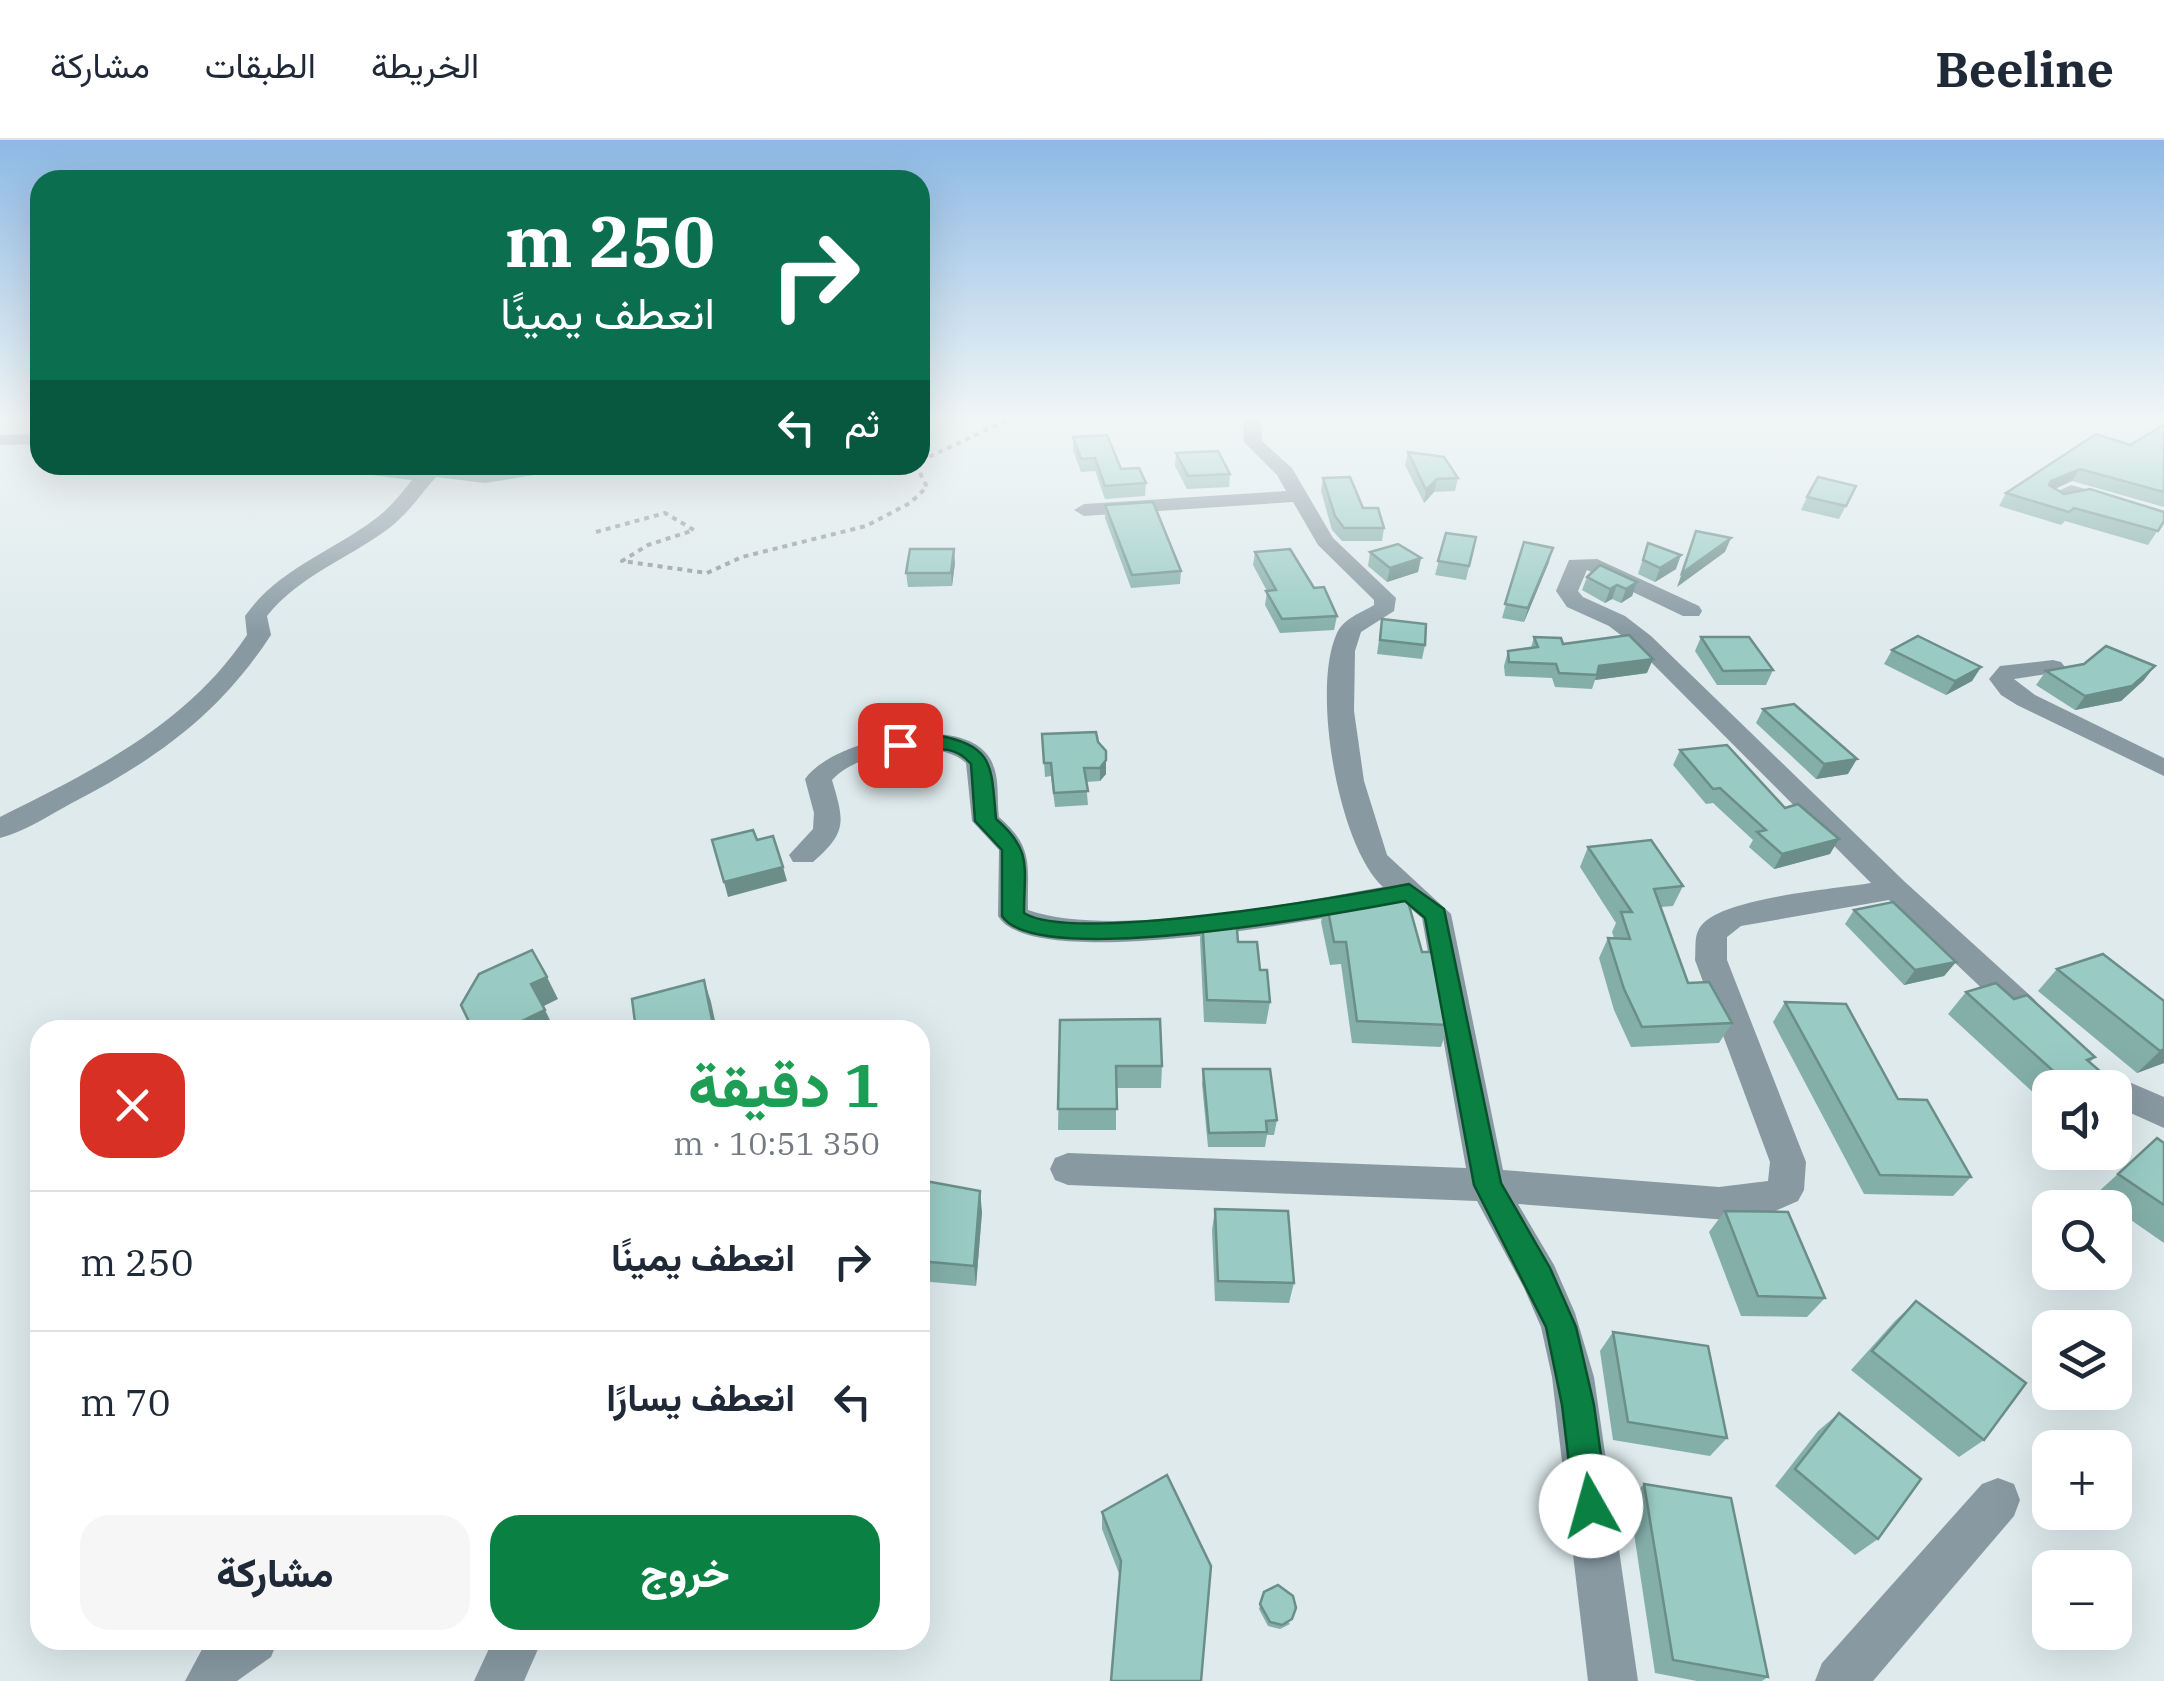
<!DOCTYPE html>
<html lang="ar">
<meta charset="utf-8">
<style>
body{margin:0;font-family:"IBM Plex Serif",Vazirmatn,serif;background:#f6f6f7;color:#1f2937;direction:rtl;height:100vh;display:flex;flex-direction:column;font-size:38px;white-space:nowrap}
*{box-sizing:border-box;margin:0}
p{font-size:32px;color:#747a83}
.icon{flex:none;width:55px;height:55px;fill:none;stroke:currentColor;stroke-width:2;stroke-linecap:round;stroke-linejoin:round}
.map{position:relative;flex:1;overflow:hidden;direction:ltr}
.drawer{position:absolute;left:30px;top:880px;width:900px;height:630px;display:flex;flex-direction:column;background:#fff;border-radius:30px;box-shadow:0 10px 40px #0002;direction:rtl}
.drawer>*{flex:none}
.top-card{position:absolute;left:30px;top:30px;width:900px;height:305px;border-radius:30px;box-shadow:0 10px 40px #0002;direction:rtl;background:#0b6e4f;color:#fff;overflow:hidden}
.controls{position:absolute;left:2032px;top:930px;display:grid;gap:20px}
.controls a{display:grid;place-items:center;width:100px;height:100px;border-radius:20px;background:#fff;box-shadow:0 10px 40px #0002;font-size:50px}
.pin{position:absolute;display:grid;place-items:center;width:85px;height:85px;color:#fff;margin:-42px;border-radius:20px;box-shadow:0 5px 15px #0006}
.me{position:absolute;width:110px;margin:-55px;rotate:353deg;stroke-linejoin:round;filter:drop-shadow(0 0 8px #0008)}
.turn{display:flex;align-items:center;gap:35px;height:210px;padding:0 50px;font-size:45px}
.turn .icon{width:130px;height:130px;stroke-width:2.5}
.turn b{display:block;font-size:70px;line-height:85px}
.then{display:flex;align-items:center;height:95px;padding:0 50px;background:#0003;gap:20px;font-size:38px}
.round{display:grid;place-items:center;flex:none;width:105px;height:105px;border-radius:30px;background:#f6f6f7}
.head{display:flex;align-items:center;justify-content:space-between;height:170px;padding:0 50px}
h1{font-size:60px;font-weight:800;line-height:75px;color:#1e9e55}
.action{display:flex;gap:20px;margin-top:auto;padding:20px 50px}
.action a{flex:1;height:115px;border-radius:30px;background:#0b8043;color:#fff;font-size:40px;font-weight:800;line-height:115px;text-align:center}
.action a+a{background:#f6f6f7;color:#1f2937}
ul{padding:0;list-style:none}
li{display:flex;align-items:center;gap:30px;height:140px;padding:0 50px;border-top:2px solid #e0e1e3}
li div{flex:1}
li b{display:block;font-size:38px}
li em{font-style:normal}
header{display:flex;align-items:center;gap:60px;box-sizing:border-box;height:140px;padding:0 50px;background:#fff;border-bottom:2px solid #e0e1e3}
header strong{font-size:48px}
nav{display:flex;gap:55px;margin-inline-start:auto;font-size:35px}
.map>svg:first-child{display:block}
</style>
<header>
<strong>Beeline</strong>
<nav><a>الخريطة</a><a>الطبقات</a><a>مشاركة</a></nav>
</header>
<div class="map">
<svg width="2164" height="1541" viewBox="0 0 2164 1541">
<rect width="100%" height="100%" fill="#deeaec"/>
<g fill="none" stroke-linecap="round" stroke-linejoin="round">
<g stroke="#8a9294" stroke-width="4" stroke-dasharray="5 5" stroke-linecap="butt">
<path d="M920,321L1010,279"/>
<path d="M596,392L665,373L694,390L648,405L622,421L707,433L742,417L866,386L910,363L927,347L916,325"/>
</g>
<g fill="#8899a2" fill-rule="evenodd">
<path d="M1243,279H1261L1262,301L1292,328L1333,398L1396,458L1394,471L1361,492L1355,511L1354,571L1364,641L1387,715L1451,774L1503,1030L1719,1047L1768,1041L1770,1022L1695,820C1696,810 1694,797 1699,789C1714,758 1836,749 1871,743L1635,506L1609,486L1567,467L1556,451L1569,420L1597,419L1699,466L1702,471L1699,476H1683L1587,430L1578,451L1583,457L1625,476L1651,496L1905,742L2035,860L2040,869L2035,878L2024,881L2013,878L1889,760L1741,786L1727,797V820L1806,1022L1804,1050L1798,1061L1761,1077L1728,1080L1518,1064L1554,1125L1575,1173L1594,1237L1638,1541H1588L1552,1237L1541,1187L1524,1148L1477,1061L1068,1045L1055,1040L1050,1029L1055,1018L1068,1013L1466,1028L1422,778L1404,763C1340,776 1033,836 998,776L999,710L972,681L966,623C936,596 857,612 832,640C844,681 848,692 813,722H793L789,715L813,689L814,673L805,639C831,601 949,575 984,611C1002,629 996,655 999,677C1035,708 1027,726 1028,770C1111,799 1293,763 1383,747C1338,706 1311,548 1337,493C1344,478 1361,473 1374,465V460L1318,405L1293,362L1084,376L1074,370L1084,364L1286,351L1277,335L1244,302Z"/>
<path d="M40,294V304L0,305V295Z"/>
<path d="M329,325L422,330C434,323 447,327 461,329C496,333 532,325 567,325L558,331L485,343L436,337C420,355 407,375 388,389C347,419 299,436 267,476L271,495C218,576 155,620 70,664C48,676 24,692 0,698V677C94,630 187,585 247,495L245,476C278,429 330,413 375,379C389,369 401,354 412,340L338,331Z"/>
<path d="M2071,345L2164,371V384L2082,358L2055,363L2045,357Z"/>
<path d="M2053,520L2061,522L2065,527L2061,532L2014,539L2035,555L2164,618V636L2017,565L2001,555L1989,539L2000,526Z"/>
<path d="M2115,936L2164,957V988L2115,966V948H2099L2103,940Z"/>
<path d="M1998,1338L2014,1344L2020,1360L2014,1376L1873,1541H1815L1822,1523L1982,1344Z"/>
<path d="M207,1500H278L271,1517L237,1541H185Z"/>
<path d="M493,1500H542L524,1541H474Z"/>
</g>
</g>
<g fill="#84afa9">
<path d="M2164,285V367L2072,341L2055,349L2064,354L2164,381L2148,405L2065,381L2061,385L1999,366L2006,353L2130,305Z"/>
<path d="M1073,297L1146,343L1145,356L1105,359L1095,331L1081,332L1073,310Z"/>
<path d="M1408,312L1458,338L1455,351L1434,352L1424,363L1405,325Z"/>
<path d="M1176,313L1230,334L1229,347L1187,349L1175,326Z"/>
<path d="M1323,338L1363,368L1384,388L1382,401H1342L1332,390L1321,351Z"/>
<path d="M1856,346L1839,379L1801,370L1807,357Z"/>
<path d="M1105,365L1181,431L1180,444L1131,448L1105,378Z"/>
<path d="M1446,393L1476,397L1466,440L1435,435Z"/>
<path d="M1524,402L1549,422L1524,482L1502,478Z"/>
<path d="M1648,403L1676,429L1655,442L1638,434Z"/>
<path d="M1255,412L1314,448L1337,476L1334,490L1280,493L1265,465L1267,451L1253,425Z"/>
<path d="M1370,412L1421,418L1418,432L1387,442L1368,426Z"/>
<path d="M955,423L952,446L908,447L906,433Z"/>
<path d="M1587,437L1637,442L1632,456L1621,463L1612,459L1605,463L1582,450Z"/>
<path d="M1382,479L1425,505L1422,519L1377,514Z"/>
<path d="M1534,497L1563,504L1647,533L1595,540L1592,549L1555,547L1552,538L1505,536L1504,526L1508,511L1531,508Z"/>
<path d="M1701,497L1773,530L1766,545H1717L1695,511Z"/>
<path d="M1892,510L1981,527L1972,541L1946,555L1884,524Z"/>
<path d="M2046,531L2144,540L2121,561L2075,570L2036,545Z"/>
<path d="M1763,569L1848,634L1816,639L1756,583Z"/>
<path d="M1042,594L1098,602L1106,634L1100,641L1086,642L1088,665L1055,667L1051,636L1045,637Z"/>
<path d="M1680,610L1785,668L1830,714L1774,729L1749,707L1753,700L1713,663L1706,664L1673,625Z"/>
<path d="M1588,707L1683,746L1673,766L1661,767L1688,843L1732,883L1719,903L1631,907L1614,870L1599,818L1608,798H1614L1612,792L1616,783L1580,727Z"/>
<path d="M1326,760L1422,812L1448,885L1441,907L1352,903L1341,824L1330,825L1321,782Z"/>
<path d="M1854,770L1956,822L1944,836L1904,845L1845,784Z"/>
<path d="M1202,777L1238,802L1270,862L1266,884L1204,882L1200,799Z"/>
<path d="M2057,829L2164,861V923L2137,933L2038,851Z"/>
<path d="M1966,852L2014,859L2095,917L2090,922L2100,948H2050V968L1948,874Z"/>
<path d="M1785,862L1898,959L1971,1037L1953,1056L1864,1054L1773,882Z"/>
<path d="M1060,880L1162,926L1161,948H1116V990H1058Z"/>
<path d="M1203,929L1277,980L1274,995H1267L1265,1007H1208L1202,944Z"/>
<path d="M2157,998L2164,1003V1103L2095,1055Z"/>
<path d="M920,1040L982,1072L976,1146L920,1141Z"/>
<path d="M1215,1069L1294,1143L1289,1163L1215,1161L1212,1090Z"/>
<path d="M1725,1071L1825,1158L1807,1177L1741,1176L1709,1092Z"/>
<path d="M1916,1161L1984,1300L1959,1317L1851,1230L1895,1181Z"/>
<path d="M1613,1192L1727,1298L1710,1316L1613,1300L1600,1211Z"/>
<path d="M1839,1273L1878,1399L1855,1415L1775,1346L1818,1291Z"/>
<path d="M1644,1344L1768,1537L1762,1541H1697L1655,1533L1629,1360Z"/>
<path d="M1102,1372L1201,1541L1120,1436L1102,1389Z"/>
<path d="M1264,1452L1290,1484L1280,1489L1268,1486L1259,1469Z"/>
</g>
<g fill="#6b8e89">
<path d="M2080,329L2072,341L2043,354L2051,341Z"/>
<path d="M1437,339L1434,352L1424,363L1426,350Z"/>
<path d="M1731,398L1725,412L1677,447L1682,433Z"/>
<path d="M1553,408L1549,422L1524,482L1528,468Z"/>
<path d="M954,409L955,423L952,446L951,433Z"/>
<path d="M1681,415L1676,429L1655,442L1660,428Z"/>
<path d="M1421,418L1418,432L1387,442L1390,428Z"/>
<path d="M1637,442L1632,456L1621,463L1626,449Z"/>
<path d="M1617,445L1612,459L1605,463L1610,449Z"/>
<path d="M1653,519L1647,533L1595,540L1599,526Z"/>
<path d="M2155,526L2144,540L2121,561L2075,570L2085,556Z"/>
<path d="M1981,527L1972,541L1946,555L1955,541Z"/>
<path d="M1857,619L1848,634L1816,639L1824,624Z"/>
<path d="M1106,620V634L1100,641V628Z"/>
<path d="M1839,699L1830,714L1774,729L1782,714Z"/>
<path d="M783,727L787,741L728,757L724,742Z"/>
<path d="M1956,822L1944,836L1904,845L1915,830Z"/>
<path d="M547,837L558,859L542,867L531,844Z"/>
<path d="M704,840L711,862L717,890H714Z"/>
<path d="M545,870L555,890H503Z"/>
<path d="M2164,909V923L2137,933L2160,911Z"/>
<path d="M2109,939L2100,948H2081Z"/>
<path d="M980,1051L982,1072L976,1146L974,1126Z"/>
</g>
<g fill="#99cbc4" stroke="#6b8e89" stroke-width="2.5">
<path d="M2164,285V352L2080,329L2051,341L2049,345L2064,354L2090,349L2164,372V381L2158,391L2074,368L2069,372L2006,353L2096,294L2130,305Z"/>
<path d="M1107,295L1121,329L1139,328L1146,343L1105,346L1095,318L1081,319L1073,297Z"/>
<path d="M1218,311L1230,334L1188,336L1176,313Z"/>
<path d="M1408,312L1444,317L1458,338L1437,339L1426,350Z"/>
<path d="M1350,337L1363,368H1378L1384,388H1344L1335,376L1323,338Z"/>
<path d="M1818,337L1856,346L1846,366L1807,357Z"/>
<path d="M1153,362L1181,431L1132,435L1105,365Z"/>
<path d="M1696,391L1731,398L1682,433Z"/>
<path d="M1446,393L1476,397L1469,426L1438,421Z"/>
<path d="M1524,402L1553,408L1528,468L1505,464Z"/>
<path d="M1648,403L1681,415L1660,428L1643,420Z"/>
<path d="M1398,404L1421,418L1390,428L1370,412Z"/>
<path d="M910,409H954L951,433H906Z"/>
<path d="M1290,409L1314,448L1324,447L1337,476L1282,479L1266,451L1276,450L1255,412Z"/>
<path d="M1600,425L1637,442L1626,449L1617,445L1610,449L1587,437Z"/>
<path d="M1382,479L1426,484L1425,505L1380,500Z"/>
<path d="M1629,495L1653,519L1599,526L1597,535L1559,533L1556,524L1509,522L1508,511L1538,507L1534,497L1561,498L1563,504Z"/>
<path d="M1918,496L1981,527L1955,541L1892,510Z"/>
<path d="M1701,497H1749L1773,530L1723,531Z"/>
<path d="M2106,506L2155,526L2132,546L2085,556L2046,531L2084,524Z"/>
<path d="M1794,564L1857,619L1824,624L1763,569Z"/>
<path d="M1096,592L1098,602L1106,611V620L1100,628H1084L1088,651L1054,653L1051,623H1044L1042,594Z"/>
<path d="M1727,605L1785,668L1798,664L1839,699L1782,714L1757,692L1766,690L1720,648L1713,649L1680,610Z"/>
<path d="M753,690L757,700L773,696L783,727L724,742L712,700Z"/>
<path d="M1651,700L1683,746L1654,749L1688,843L1709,842L1732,883L1642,887L1624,849L1608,798L1630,799L1621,772H1632L1588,707Z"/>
<path d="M1407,758L1422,812H1434L1448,885L1357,881L1346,802H1334L1326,760Z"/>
<path d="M1893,762L1956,822L1915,830L1854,770Z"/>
<path d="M1202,777H1236L1238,802H1257L1260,830H1267L1270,862L1207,860Z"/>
<path d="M532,810L547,837L531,844L545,870L503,890H473L461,865L479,834Z"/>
<path d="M2103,814L2164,861V909L2160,911L2057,829Z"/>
<path d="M704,840L714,890H636L632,859Z"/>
<path d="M1996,843L2014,859L2027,855L2095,917L2087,920L2109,939L2081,948H2072L1966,852Z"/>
<path d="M1785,862L1846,864L1898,959L1927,960L1971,1037L1880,1035Z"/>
<path d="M1160,879L1162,926H1116L1117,969H1058L1060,880Z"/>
<path d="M1203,929H1270L1277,980L1266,981L1267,992L1209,993Z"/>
<path d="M2157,998L2164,1003V1065L2118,1034Z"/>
<path d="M920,1040L980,1051L974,1126L920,1121Z"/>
<path d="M1215,1069L1288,1071L1294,1143L1218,1141Z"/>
<path d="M1725,1071L1788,1072L1825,1158L1758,1156Z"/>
<path d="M1916,1161L2026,1243L1984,1300L1872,1211Z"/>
<path d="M1613,1192L1708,1206L1727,1298L1628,1282Z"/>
<path d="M1839,1273L1921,1339L1878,1399L1795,1329Z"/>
<path d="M1167,1335L1211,1426L1201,1541H1111L1121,1421L1102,1372Z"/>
<path d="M1644,1344L1731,1358L1768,1537L1673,1520Z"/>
<path d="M1278,1445L1293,1456L1296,1468L1292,1479L1282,1485L1270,1482L1260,1464L1264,1452Z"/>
</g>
<linearGradient id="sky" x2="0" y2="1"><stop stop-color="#8db9e5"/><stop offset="0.56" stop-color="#f0f6f6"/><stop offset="1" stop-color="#f0f6f6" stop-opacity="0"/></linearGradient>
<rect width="2164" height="495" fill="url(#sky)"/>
<path fill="#0b8043" stroke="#07532c" stroke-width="2.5" d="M936,595C995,606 991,625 996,679C1033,711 1024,727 1024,773C1072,804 1343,757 1409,744L1444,769L1501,1043L1550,1128L1576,1187L1594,1265L1608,1366L1603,1378L1591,1383L1579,1378L1574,1366L1562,1265L1546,1187L1474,1045L1425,778L1405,761C1341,773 1037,830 1002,776V710L975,681L971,624C945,593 913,623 891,605L900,599Z"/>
</svg>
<div class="controls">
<a><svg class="icon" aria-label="sound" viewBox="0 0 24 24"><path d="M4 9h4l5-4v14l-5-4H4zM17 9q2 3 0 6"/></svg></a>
<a><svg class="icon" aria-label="search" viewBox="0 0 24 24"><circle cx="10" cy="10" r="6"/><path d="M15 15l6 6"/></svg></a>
<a><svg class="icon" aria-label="layers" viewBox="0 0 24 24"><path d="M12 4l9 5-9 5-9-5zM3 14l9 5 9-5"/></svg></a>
<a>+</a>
<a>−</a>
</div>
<div class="pin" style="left:900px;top:605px;background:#d93025"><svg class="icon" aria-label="arrive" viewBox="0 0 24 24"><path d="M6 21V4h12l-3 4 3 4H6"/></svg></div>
<svg class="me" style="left:1591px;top:1366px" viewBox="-20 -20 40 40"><circle r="19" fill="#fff"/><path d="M0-13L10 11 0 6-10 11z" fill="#0b8043"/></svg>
<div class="top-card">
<div class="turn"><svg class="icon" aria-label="right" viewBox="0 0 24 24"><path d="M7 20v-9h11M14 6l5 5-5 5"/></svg><div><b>250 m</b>انعطف يمينًا</div></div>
<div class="then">ثم<svg class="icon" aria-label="left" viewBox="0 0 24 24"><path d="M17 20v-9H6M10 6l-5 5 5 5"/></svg></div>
</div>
<section class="drawer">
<div class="head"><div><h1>1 دقيقة</h1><p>350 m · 10:51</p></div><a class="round" style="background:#d93025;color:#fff"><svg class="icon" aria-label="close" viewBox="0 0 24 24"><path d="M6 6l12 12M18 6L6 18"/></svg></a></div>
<ul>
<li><svg class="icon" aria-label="right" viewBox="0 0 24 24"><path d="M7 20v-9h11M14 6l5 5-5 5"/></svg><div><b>انعطف يمينًا</b></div><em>250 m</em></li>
<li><svg class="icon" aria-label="left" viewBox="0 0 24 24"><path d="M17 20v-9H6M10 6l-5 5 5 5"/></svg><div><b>انعطف يسارًا</b></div><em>70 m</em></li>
</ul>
<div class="action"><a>خروج</a><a>مشاركة</a></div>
</section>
</div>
